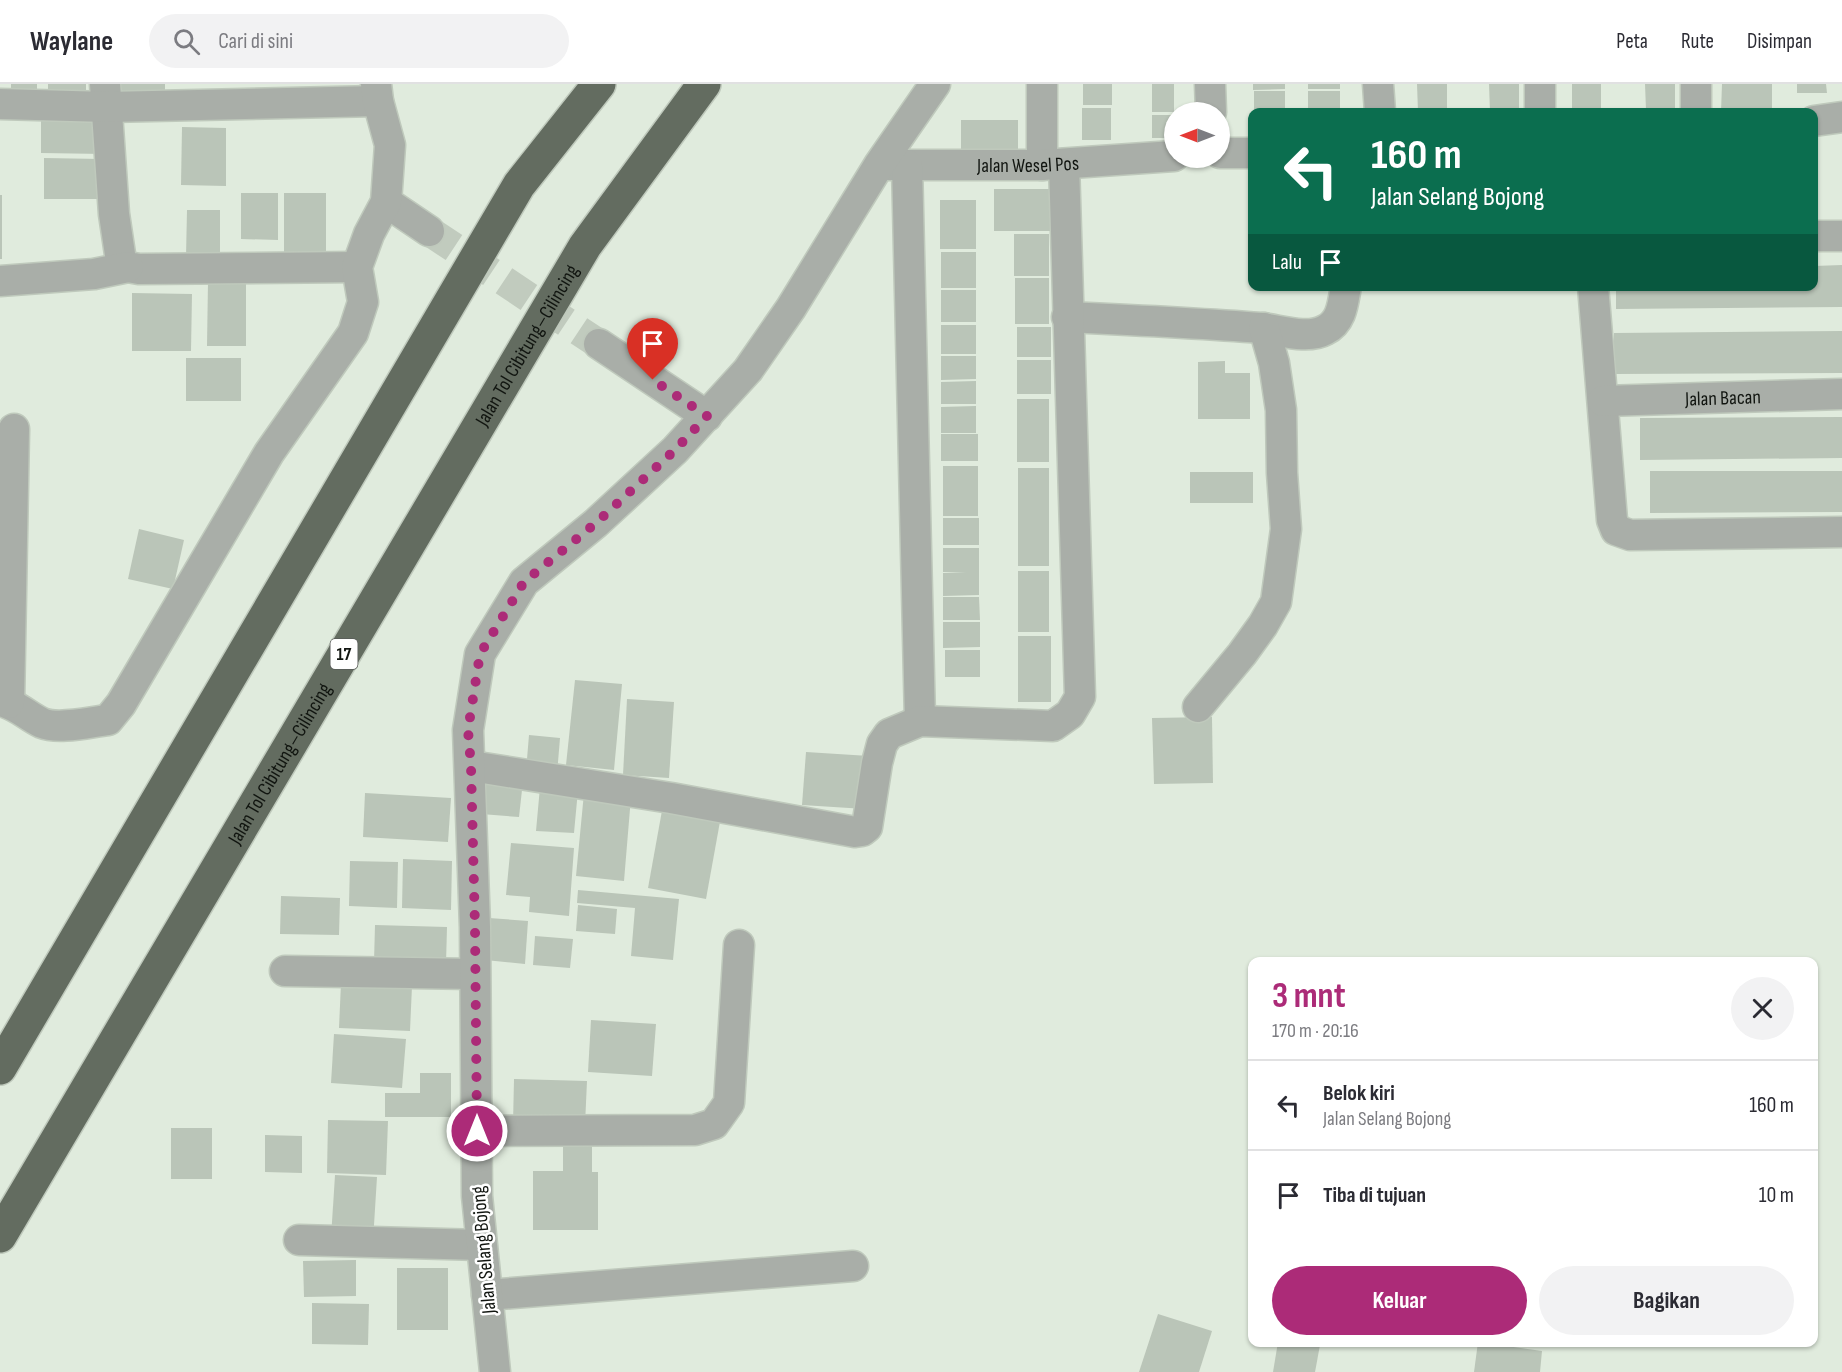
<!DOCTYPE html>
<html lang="id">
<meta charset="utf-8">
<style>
body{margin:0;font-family:"Sofia Sans Condensed",sans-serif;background:#f2f2f3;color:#2b2b33;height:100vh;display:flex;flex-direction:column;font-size:22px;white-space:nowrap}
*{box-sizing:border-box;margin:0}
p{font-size:20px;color:#7c7c81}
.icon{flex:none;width:33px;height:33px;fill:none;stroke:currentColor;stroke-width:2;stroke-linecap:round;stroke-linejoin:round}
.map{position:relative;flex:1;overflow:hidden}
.details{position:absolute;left:1248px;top:873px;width:570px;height:390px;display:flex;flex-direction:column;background:#fff;border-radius:12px;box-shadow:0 2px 4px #0004}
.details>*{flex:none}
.banner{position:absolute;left:1248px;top:24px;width:570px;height:183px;border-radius:12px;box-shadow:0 2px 4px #0004;background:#0b6e4f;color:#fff;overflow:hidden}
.needle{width:39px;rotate:270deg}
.controls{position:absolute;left:1164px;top:18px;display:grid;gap:12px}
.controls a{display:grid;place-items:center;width:66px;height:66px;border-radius:50%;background:#fff;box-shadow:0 2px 4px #0004;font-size:30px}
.pin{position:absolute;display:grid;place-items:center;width:51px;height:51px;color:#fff;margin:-62px -26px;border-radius:50% 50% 50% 0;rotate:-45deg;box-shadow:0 0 6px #0007}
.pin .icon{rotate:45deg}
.me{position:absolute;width:66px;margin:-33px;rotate:0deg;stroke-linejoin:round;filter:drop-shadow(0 0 4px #0008)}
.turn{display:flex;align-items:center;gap:21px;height:126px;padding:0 24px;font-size:27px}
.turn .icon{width:78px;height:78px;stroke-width:2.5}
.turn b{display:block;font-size:42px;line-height:51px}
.then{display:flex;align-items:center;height:57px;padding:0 24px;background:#0003;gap:12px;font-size:22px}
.round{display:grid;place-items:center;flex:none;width:63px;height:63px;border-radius:32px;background:#f2f2f3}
.overview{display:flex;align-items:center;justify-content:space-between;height:102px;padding:0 24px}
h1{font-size:36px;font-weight:700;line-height:45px;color:#ac2b78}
.cta{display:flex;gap:12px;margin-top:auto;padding:12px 24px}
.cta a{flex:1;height:69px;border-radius:36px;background:#ac2b78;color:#fff;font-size:24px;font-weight:700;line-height:69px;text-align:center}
.cta a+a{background:#f2f2f3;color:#2b2b33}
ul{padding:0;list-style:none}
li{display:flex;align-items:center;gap:18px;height:90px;padding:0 24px;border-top:2px solid #e1e1e2}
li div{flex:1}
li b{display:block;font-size:22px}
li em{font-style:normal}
header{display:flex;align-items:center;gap:36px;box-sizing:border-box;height:84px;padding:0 30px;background:#fff;border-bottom:2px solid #e1e1e2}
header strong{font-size:28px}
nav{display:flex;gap:33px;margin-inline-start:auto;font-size:21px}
.search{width:420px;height:54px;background:#f2f2f3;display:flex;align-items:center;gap:15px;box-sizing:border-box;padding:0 21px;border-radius:33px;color:#7c7c81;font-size:22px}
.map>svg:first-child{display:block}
</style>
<header>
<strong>Waylane</strong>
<div class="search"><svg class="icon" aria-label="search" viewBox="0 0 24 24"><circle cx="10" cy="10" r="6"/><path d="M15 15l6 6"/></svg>Cari di sini</div>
<nav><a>Peta</a><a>Rute</a><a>Disimpan</a></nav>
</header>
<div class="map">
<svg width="1842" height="1288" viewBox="0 0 1842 1288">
<rect width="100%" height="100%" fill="#e0ebdd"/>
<g fill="#bac5b8">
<rect x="11" y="0" width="26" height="6"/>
<rect x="48" y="0" width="38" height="14"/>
<rect x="117" y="0" width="48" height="18"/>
<rect x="1083" y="0" width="29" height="21"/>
<rect x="1152" y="0" width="22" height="28"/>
<path d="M1253,0H1285V5L1253,6Z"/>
<rect x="1308" y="0" width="32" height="5"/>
<path d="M1417,0H1447V28H1418Z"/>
<path d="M1489,0H1519V28H1490Z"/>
<rect x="1572" y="0" width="29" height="28"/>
<path d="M1645,0H1675V25L1646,26Z"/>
<path d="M1722,0H1772V28H1721Z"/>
<path d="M1797,0H1826L1827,9H1797Z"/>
<rect x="1254" y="7" width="31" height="21"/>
<rect x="1308" y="7" width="32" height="21"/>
<rect x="1082" y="24" width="29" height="32"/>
<rect x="1152" y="31" width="22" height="23"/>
<path d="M41,36L104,37V70L41,69Z"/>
<rect x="961" y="36" width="57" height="29"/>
<path d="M182,43L226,44V102L181,101Z"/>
<path d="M44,74L101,75V115H44Z"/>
<rect x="994" y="105" width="58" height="42"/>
<path d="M241,109H278V156L241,155Z"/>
<rect x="284" y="109" width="42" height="63"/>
<rect x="0" y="111" width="2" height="64"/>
<rect x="940" y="116" width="36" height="49"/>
<path d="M187,126H220V173H186Z"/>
<rect x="1014" y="150" width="35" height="42"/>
<rect x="941" y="168" width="35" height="36"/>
<path d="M1842,181V223L1616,225V202H1814V182Z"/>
<rect x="1015" y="194" width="34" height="46"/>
<path d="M208,197L246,198V262H207Z"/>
<rect x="941" y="206" width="35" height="32"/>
<path d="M132,209L192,210L191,267H132Z"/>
<rect x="941" y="241" width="35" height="29"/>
<rect x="1017" y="243" width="34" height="30"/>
<path d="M1842,247V289L1614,290V249Z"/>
<path d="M941,272H976V295L941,296Z"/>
<rect x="186" y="274" width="55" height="43"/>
<rect x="1017" y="276" width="34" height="34"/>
<path d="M1225,277V289H1250V335H1198V278Z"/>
<path d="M976,297V320H941V298Z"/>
<rect x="1017" y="315" width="32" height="63"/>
<path d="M976,322V349H941V323Z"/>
<path d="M1842,333V374L1640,376V334Z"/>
<rect x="941" y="350" width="37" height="27"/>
<rect x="943" y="382" width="35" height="50"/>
<rect x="1018" y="384" width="31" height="98"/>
<path d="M1650,387H1842V428L1650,429Z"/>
<rect x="1190" y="388" width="63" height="31"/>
<rect x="943" y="434" width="36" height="27"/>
<path d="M139,445L184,456L173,505L128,495Z"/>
<path d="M943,464H979V511L943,512V489H966L943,488Z"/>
<rect x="1018" y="487" width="31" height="61"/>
<path d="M943,513H979L980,536H943Z"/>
<path d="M943,538H980V563L943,564Z"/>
<rect x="1018" y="552" width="33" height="66"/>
<rect x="945" y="566" width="35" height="27"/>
<path d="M575,596L622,600L614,686L566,681Z"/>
<path d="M627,615L674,618L669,694L623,691Z"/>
<path d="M1212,633L1213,699L1154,700L1152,634Z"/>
<path d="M529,651L560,654L557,690L526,687Z"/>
<path d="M806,668L869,672L865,725L802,721Z"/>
<path d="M485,694L523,697L519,733L481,730Z"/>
<path d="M540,703L578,706L574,749L536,747Z"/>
<path d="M365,709L451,714L448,758L363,753Z"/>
<path d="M584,709L631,713L624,797L576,792Z"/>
<path d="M663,721L721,732L706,815L648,804Z"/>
<path d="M511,759L574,764L569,832L529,828L530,813L506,811Z"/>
<path d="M403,775L452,777L451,826L402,824Z"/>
<path d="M350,777L398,778L397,824L349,822Z"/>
<path d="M578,806L679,815L673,876L631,872L635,824L577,819Z"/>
<path d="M281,812L340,814L339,851L280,850Z"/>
<path d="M578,821L617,825L615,850L576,847Z"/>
<path d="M489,834L528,837L525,880L485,876Z"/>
<path d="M375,841L447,843L446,880L374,878Z"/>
<path d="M535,852L573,855L570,884L533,881Z"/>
<path d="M341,899L412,902L410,947L339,944Z"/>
<path d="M591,936L656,940L652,992L588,988Z"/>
<path d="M334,950L406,955L402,1004L331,999Z"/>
<path d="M420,989H451V1033H385V1009H420Z"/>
<path d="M514,995L587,997L585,1041L513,1040Z"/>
<path d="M328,1036L388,1037L386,1091L327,1089Z"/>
<rect x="171" y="1044" width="41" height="51"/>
<path d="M265,1051L302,1052V1089L265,1088Z"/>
<path d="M563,1061H592V1088H598V1146H533V1087H563Z"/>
<path d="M335,1091L377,1093L373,1157L331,1154Z"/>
<path d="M356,1176V1212L304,1213L303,1177Z"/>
<rect x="397" y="1184" width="51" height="62"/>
<path d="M312,1219L369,1220L368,1261L312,1260Z"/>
<path d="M1158,1230L1212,1247L1199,1288H1139Z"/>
<path d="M1278,1258H1306L1320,1261L1315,1288H1273Z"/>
<path d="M1478,1258L1542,1267L1540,1288H1474Z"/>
</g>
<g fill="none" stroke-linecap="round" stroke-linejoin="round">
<path stroke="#c1cbbe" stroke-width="30" stroke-dasharray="30 15" stroke-linecap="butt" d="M429,147L599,260"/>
<defs>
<g id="street">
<path d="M105,0L114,130L121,177L128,183L139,185L357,183"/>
<path d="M1042,0V81"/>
<path d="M1210,0L1211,28"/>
<path d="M1378,0L1380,28"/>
<path d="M1540,0V28"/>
<path d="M1696,0V28"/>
<path d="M0,20L107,23L378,17"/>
<path d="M1814,37L1842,33"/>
<path d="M1220,69H1252"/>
<path id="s1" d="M888,81H1042L1174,72"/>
<path d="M907,81L920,637"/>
<path d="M386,118L429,147"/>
<path d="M1814,152H1842"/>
<path d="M0,197L94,190L128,183"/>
<path d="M1593,202L1612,436L1616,446L1630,451L1842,448"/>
<path d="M1067,233C1132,236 1197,239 1261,244C1280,246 1307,256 1325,246C1342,238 1343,219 1346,202"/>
<path d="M599,260L707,332"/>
<path id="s2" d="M1603,317L1842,310"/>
<path d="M0,617C16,620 27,632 42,639C59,646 90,638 108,636L121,620L269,369L353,249L363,218L357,183L369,150L386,118L390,61L378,17L376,0"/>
<path d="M9,619L14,345"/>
<path d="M1198,623L1242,570L1263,541L1276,518L1286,445L1282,389L1281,326L1274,279L1264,244"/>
<path d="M471,682L671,714L855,748L862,747L867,743L877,679L882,660L889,650L920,637L1053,642L1070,630L1080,613L1064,80"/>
<path d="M285,887L474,890"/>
<path d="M477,1047L695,1046L714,1040L729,1019L739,861"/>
<path d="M299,1156L481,1161"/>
<path d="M487,1211L853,1182"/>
<path d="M495,1288L477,1112L475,843L468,646L480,570L524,498L596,439L675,366L748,286L791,224L879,81L935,0"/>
</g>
<g id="highway">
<path d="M0,984L519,101L599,0"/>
<path id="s3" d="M0,1152L585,162L704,0"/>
</g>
</defs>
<use href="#street" stroke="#bfc9bc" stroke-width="33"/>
<use href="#highway" stroke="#bfc9bc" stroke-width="36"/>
<use href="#street" stroke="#a9aea8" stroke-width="30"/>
<use href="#highway" stroke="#636c60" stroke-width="33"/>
</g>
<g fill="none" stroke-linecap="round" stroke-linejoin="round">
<path stroke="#ac2b78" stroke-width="10" stroke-dasharray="0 18" d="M477,1047L475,843L471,682L468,646L480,570L524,498L596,439L675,366L707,332L653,296"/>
</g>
<g text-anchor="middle" stroke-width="5" stroke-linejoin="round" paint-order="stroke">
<rect fill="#fff" stroke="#585b58" stroke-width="1.5" x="330.5" y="555" width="27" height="30" rx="4.5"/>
<g font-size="18" font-weight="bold" fill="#111510">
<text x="344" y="576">17</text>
</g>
<g font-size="20" fill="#111510" stroke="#fff">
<text dy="7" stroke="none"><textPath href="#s1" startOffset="140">Jalan Wesel Pos</textPath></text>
<text dy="7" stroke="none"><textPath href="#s3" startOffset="1035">Jalan Tol Cibitung–Cilincing</textPath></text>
<text dy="7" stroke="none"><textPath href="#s2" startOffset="120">Jalan Bacan</textPath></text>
<text dy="7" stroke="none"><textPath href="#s3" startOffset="549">Jalan Tol Cibitung–Cilincing</textPath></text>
<text transform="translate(483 1166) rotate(-95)" y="7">Jalan Selang Bojong</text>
</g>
</g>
</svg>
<div class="controls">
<a><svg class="needle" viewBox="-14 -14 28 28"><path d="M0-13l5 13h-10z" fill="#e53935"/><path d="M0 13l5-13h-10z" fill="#7c7c81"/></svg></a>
</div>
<div class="pin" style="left:653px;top:296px;background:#d93025"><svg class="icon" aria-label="arrive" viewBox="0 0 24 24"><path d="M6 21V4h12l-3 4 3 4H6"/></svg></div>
<svg class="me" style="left:477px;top:1047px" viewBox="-20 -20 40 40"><circle r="17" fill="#ac2b78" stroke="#fff" stroke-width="3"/><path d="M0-11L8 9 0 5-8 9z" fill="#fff"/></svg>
<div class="banner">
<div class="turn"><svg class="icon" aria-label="left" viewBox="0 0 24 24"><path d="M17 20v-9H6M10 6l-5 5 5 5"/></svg><div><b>160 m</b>Jalan Selang Bojong</div></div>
<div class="then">Lalu<svg class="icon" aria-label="arrive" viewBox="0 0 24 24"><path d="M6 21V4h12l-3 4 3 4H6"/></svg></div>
</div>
<section class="details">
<div class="overview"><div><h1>3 mnt</h1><p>170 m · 20:16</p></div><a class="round"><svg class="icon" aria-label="close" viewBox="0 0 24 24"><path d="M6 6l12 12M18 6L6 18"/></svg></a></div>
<ul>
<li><svg class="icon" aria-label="left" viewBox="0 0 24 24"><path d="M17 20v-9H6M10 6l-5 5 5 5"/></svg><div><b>Belok kiri</b><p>Jalan Selang Bojong</p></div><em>160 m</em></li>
<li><svg class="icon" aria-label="arrive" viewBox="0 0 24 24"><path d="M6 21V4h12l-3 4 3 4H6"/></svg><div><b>Tiba di tujuan</b></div><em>10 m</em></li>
</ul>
<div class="cta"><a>Keluar</a><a>Bagikan</a></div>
</section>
</div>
